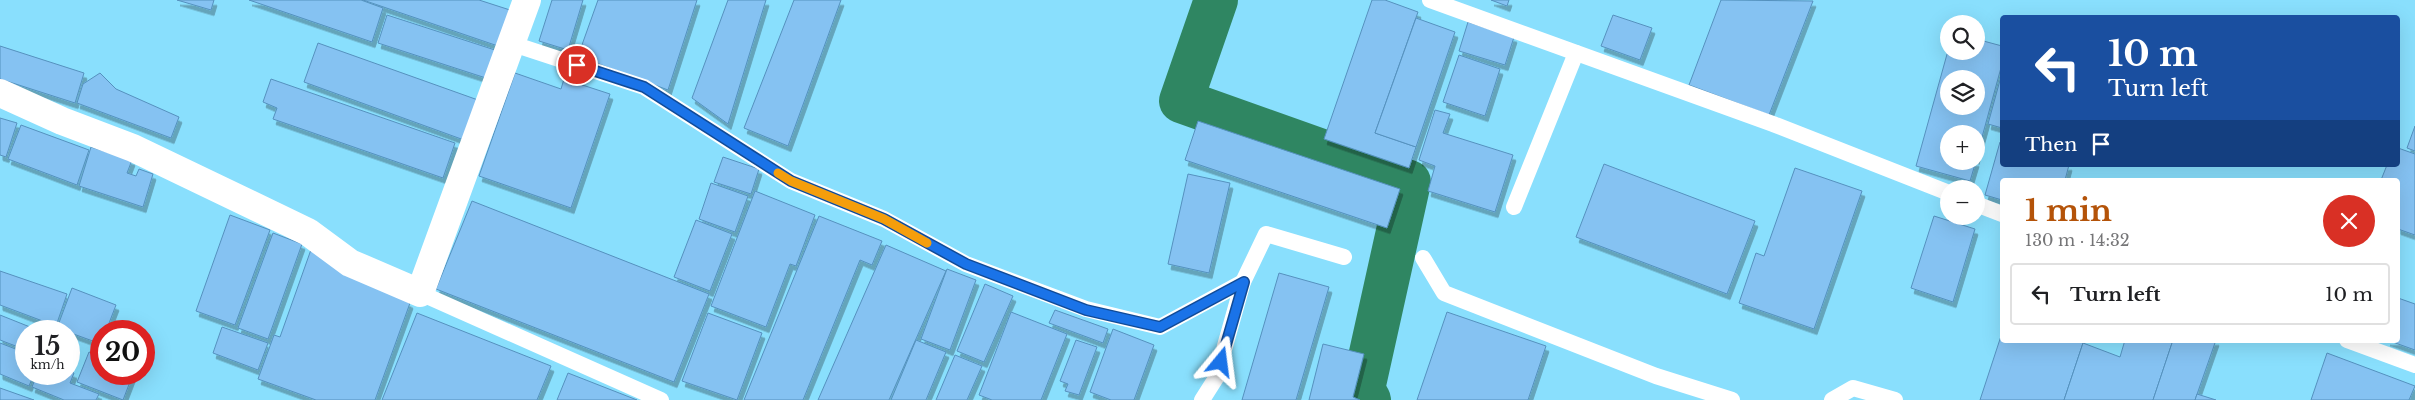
<!DOCTYPE html>
<meta charset="utf-8">
<style>
body{margin:0;font-family:"Libre Baskerville",serif;background:#f6f6f6;color:#202124;height:100vh;display:flex;flex-direction:column;font-size:19px;white-space:nowrap}
*{box-sizing:border-box;margin:0}
p{font-size:16px;color:#757577}
.icon{flex:none;width:28px;height:28px;fill:none;stroke:currentColor;stroke-width:2;stroke-linecap:round;stroke-linejoin:round}
.map{position:relative;flex:1;overflow:hidden}
.side{position:absolute;left:2000px;top:178px;width:400px;height:165px;display:flex;flex-direction:column;background:#fff;border-radius:5px;box-shadow:0 5px 20px #0002}
.side>*{flex:none}
.top-card{position:absolute;left:2000px;top:15px;width:400px;height:152px;border-radius:5px;box-shadow:0 5px 20px #0002;background:#1a4fa0;color:#fff;overflow:hidden}
.tools{position:absolute;left:1940px;top:15px;display:grid;gap:10px}
.tools a{display:grid;place-items:center;width:45px;height:45px;border-radius:50%;background:#fff;box-shadow:0 5px 20px #0002;font-size:25px}
.speed{position:absolute;left:15px;top:320px;display:flex;gap:10px;font-size:25px;font-weight:700;text-align:center}
.speed>*{display:grid;place-content:center;width:65px;height:65px;border-radius:50%;background:#fff;box-shadow:0 5px 20px #0002;line-height:1}
.speed small{font-size:12px;font-weight:400}
.speed .limit{border:8px solid #d22;background:#fff;color:#111}
.pin{position:absolute;display:grid;place-items:center;width:42px;height:42px;color:#fff;margin:-21px;border:2px solid #fff;border-radius:50%;box-shadow:0 1px 5px #0007}
.me{position:absolute;width:55px;margin:-28px;rotate:16deg;stroke-linejoin:round;filter:drop-shadow(0 0 4px #0008)}
.turn{display:flex;align-items:center;gap:18px;height:105px;padding:0 25px;font-size:22px}
.turn .icon{width:65px;height:65px;stroke-width:2.5}
.turn b{display:block;font-size:35px;line-height:42px}
.then{display:flex;align-items:center;height:48px;padding:0 25px;background:#0003;gap:10px;font-size:19px}
.round{display:grid;place-items:center;flex:none;width:52px;height:52px;border-radius:26px;background:#f6f6f6}
.head{display:flex;align-items:center;justify-content:space-between;height:85px;padding:0 25px}
h1{font-size:30px;font-weight:700;line-height:38px;color:#b45309}
ul{padding:0;list-style:none}
li{display:flex;align-items:center;gap:15px;height:62px;margin:0 10px 8px;padding:0 15px;border:2px solid #e0e0e0;border-radius:5px}
li div{flex:1}
li b{display:block;font-size:19px}
li em{font-style:normal}
.map>svg:first-child{display:block}
</style>
<div class="map">
<svg width="2415" height="400" viewBox="0 0 2415 400">
<defs>
<filter id="shadow"><feDropShadow dx="3" dy="5.5" stdDeviation="0" flood-color="#0004"/></filter>
</defs>
<rect width="100%" height="100%" fill="#89dffd"/>
<g fill="none" stroke-linecap="round" stroke-linejoin="round">
<path stroke="#2f8662" stroke-width="44" d="M1216,0L1181,101L1409,182L1363,389L1369,400"/>
</g>
<g fill="#85c2f2" stroke="#5591be" fill-rule="evenodd" filter="url(#shadow)">
<path d="M177,0H214L211,10Z"/>
<path d="M249,0H361L383,8L372,42Z"/>
<path d="M363,0H479L510,10L498,46Z"/>
<path d="M552,0H583L568,50L539,41Z"/>
<path d="M598,0H697L668,90L578,56Z"/>
<path d="M728,0H766L728,124L692,98Z"/>
<path d="M794,0H841L788,146L744,128Z"/>
<path d="M1372,0H1385L1418,12L1375,133L1416,147L1409,168L1324,139Z"/>
<path d="M1491,0H1509L1507,6Z"/>
<path d="M1721,0L1813,1L1769,115L1689,85Z"/>
<path d="M387,15L498,51L489,79L378,43Z"/>
<path d="M1613,15L1652,28L1640,60L1601,46Z"/>
<path d="M1416,18L1455,32L1416,147L1375,133Z"/>
<path d="M1468,22L1514,37L1505,65L1459,51Z"/>
<path d="M1976,39L2002,46V64L1976,159V134H1949V161H1976L1970,181L1916,166L1949,47V51H1976ZM1949,79H1976V106H1949Z"/>
<path d="M318,43L478,100L464,140L304,82Z"/>
<path d="M0,46L84,73L75,103L0,79Z"/>
<path d="M1459,55L1500,69L1485,116L1443,102Z"/>
<path d="M100,73L116,89L179,117L171,138L77,103L83,84Z"/>
<path d="M515,73L561,89L564,79L610,94L571,208L479,176Z"/>
<path d="M2002,73V128L1988,124Z"/>
<path d="M271,79L455,143L443,178L273,119L277,108L263,102Z"/>
<path d="M1435,110L1450,114L1443,133L1513,155L1495,212L1428,191L1435,166L1419,160Z"/>
<path d="M0,118L17,123L6,157L0,155Z"/>
<path d="M1198,121L1400,189L1387,228L1185,160Z"/>
<path d="M21,125L89,150L77,185L8,159Z"/>
<path d="M2415,126V151L2407,148Z"/>
<path d="M2000,142L2002,143V165H2069L2065,180H2002V200L1985,195Z"/>
<path d="M91,147L132,160L127,173L136,176L139,169L153,174L143,207L79,186Z"/>
<path d="M2398,148L2415,154V235L2398,229V180H2381L2387,165H2398Z"/>
<path d="M723,157L759,169L751,194L714,182Z"/>
<path d="M1604,164L1755,221L1727,294L1576,237Z"/>
<path d="M1795,168L1862,191L1814,329L1739,303L1756,253L1764,256Z"/>
<path d="M1188,174L1230,183L1209,273L1168,264Z"/>
<path d="M711,183L748,196L735,232L699,219Z"/>
<path d="M755,191L815,215L796,266L790,264L766,327L711,306Z"/>
<path d="M472,201L709,294L674,382L436,289Z"/>
<path d="M230,215L270,230L235,325L196,311Z"/>
<path d="M819,216L882,241L872,265L860,260L803,400H744Z"/>
<path d="M1934,216L1975,229L1953,302L1911,288Z"/>
<path d="M696,220L732,234L710,291L674,277Z"/>
<path d="M273,233L302,244L268,339L238,328Z"/>
<path d="M313,244L410,303L375,400H316L258,379L274,335L280,337Z"/>
<path d="M886,245L946,271L889,400H818Z"/>
<path d="M947,269L976,280L950,350L921,339Z"/>
<path d="M0,271L67,294L56,326L0,305Z"/>
<path d="M1279,273L1329,287L1296,400H1242Z"/>
<path d="M985,284L1013,296L984,362L957,351Z"/>
<path d="M72,288L116,305L106,331H101V344L57,328Z"/>
<path d="M2398,298L2415,304V350L2387,340H2398Z"/>
<path d="M1055,310L1108,329L1103,343L1049,323Z"/>
<path d="M1011,312L1067,334L1041,400H992L979,395Z"/>
<path d="M1447,312L1546,346L1528,400H1417Z"/>
<path d="M417,313L551,366L537,400H382Z"/>
<path d="M708,313L762,333L737,400L682,381Z"/>
<path d="M0,315L40,331H26V350L0,340Z"/>
<path d="M222,327L268,343L258,370L213,353Z"/>
<path d="M1113,329L1154,345L1134,400H1111L1090,392Z"/>
<path d="M2002,333V340H2075L2083,343L2064,400H1980Z"/>
<path d="M916,340L946,352L926,400H891Z"/>
<path d="M1076,340L1097,347L1079,395L1065,391L1068,384L1060,381Z"/>
<path d="M2125,340H2173L2153,400H2064L2083,343L2120,357Z"/>
<path d="M2173,340H2216L2195,400H2153Z"/>
<path d="M0,343L26,353V374H34L29,386L0,374Z"/>
<path d="M1323,344L1364,354L1353,397L1360,400H1309Z"/>
<path d="M89,352L101,357V374H133L123,400L77,382Z"/>
<path d="M2327,353L2415,386L2409,400H2311Z"/>
<path d="M955,355L982,366L967,400H936Z"/>
<path d="M69,371L74,373L70,383L99,394L96,400H64L32,387L37,374H69Z"/>
<path d="M568,373L637,400H557Z"/>
<path d="M0,388L34,400H0Z"/>
<path d="M2197,394L2216,400H2195Z"/>
</g>
<g fill="none" stroke-linecap="round" stroke-linejoin="round">
<g stroke="#fff" stroke-width="16">
<path d="M1430,0L1773,124L1949,193"/>
<path d="M510,43L644,87L791,181L884,219L966,264L1086,309L1160,327L1243,282"/>
<path d="M1976,204L2002,214"/>
<path d="M1514,207L1576,53"/>
<path d="M1423,258L1444,293L1656,376L1732,400"/>
<path d="M420,293L661,400"/>
<path d="M2347,340L2415,365"/>
<path d="M1202,400L1216,378L1243,282L1266,234L1344,257"/>
<path d="M1832,400L1853,388L1895,400"/>
</g>
<path stroke="#fff" stroke-width="28" d="M0,93L62,121L133,148L308,232L350,263L420,293L527,0"/>
</g>
<g fill="none" stroke-linecap="round" stroke-linejoin="round">
<defs>
<path id="route" d="M577,65L644,87L791,181L884,219L966,264L1086,310L1160,327L1244,282L1221,362"/>
</defs>
<use href="#route" stroke="#114b97" stroke-width="12"/>
<use href="#route" stroke="#1a73e8" stroke-width="9"/>
<path stroke="#f59e0b" stroke-width="9" d="M778,173L791,181L884,219L927,243"/>
</g>
</svg>
<div class="tools">
<a><svg class="icon" aria-label="search" viewBox="0 0 24 24"><circle cx="10" cy="10" r="6"/><path d="M15 15l6 6"/></svg></a>
<a><svg class="icon" aria-label="layers" viewBox="0 0 24 24"><path d="M12 4l9 5-9 5-9-5zM3 14l9 5 9-5"/></svg></a>
<a>+</a>
<a>−</a>
</div>
<div class="speed"><div>15<small>km/h</small></div><div class="limit">20</div></div>
<div class="pin" style="left:577px;top:65px;background:#d93025"><svg class="icon" aria-label="arrive" viewBox="0 0 24 24"><path d="M6 21V4h12l-3 4 3 4H6"/></svg></div>
<svg class="me" style="left:1221px;top:362px" viewBox="-20 -20 40 40"><path d="M0-17L14 15 0 8-14 15z" fill="#1a73e8" stroke="#fff" stroke-width="4"/></svg>
<div class="top-card">
<div class="turn"><svg class="icon" aria-label="left" viewBox="0 0 24 24"><path d="M17 20v-9H6M10 6l-5 5 5 5"/></svg><div><b>10 m</b>Turn left</div></div>
<div class="then">Then<svg class="icon" aria-label="arrive" viewBox="0 0 24 24"><path d="M6 21V4h12l-3 4 3 4H6"/></svg></div>
</div>
<section class="side">
<div class="head"><div><h1>1 min</h1><p>130 m · 14:32</p></div><a class="round" style="background:#d93025;color:#fff"><svg class="icon" aria-label="close" viewBox="0 0 24 24"><path d="M6 6l12 12M18 6L6 18"/></svg></a></div>
<ul>
<li><svg class="icon" aria-label="left" viewBox="0 0 24 24"><path d="M17 20v-9H6M10 6l-5 5 5 5"/></svg><div><b>Turn left</b></div><em>10 m</em></li>
</ul>
</section>
</div>
